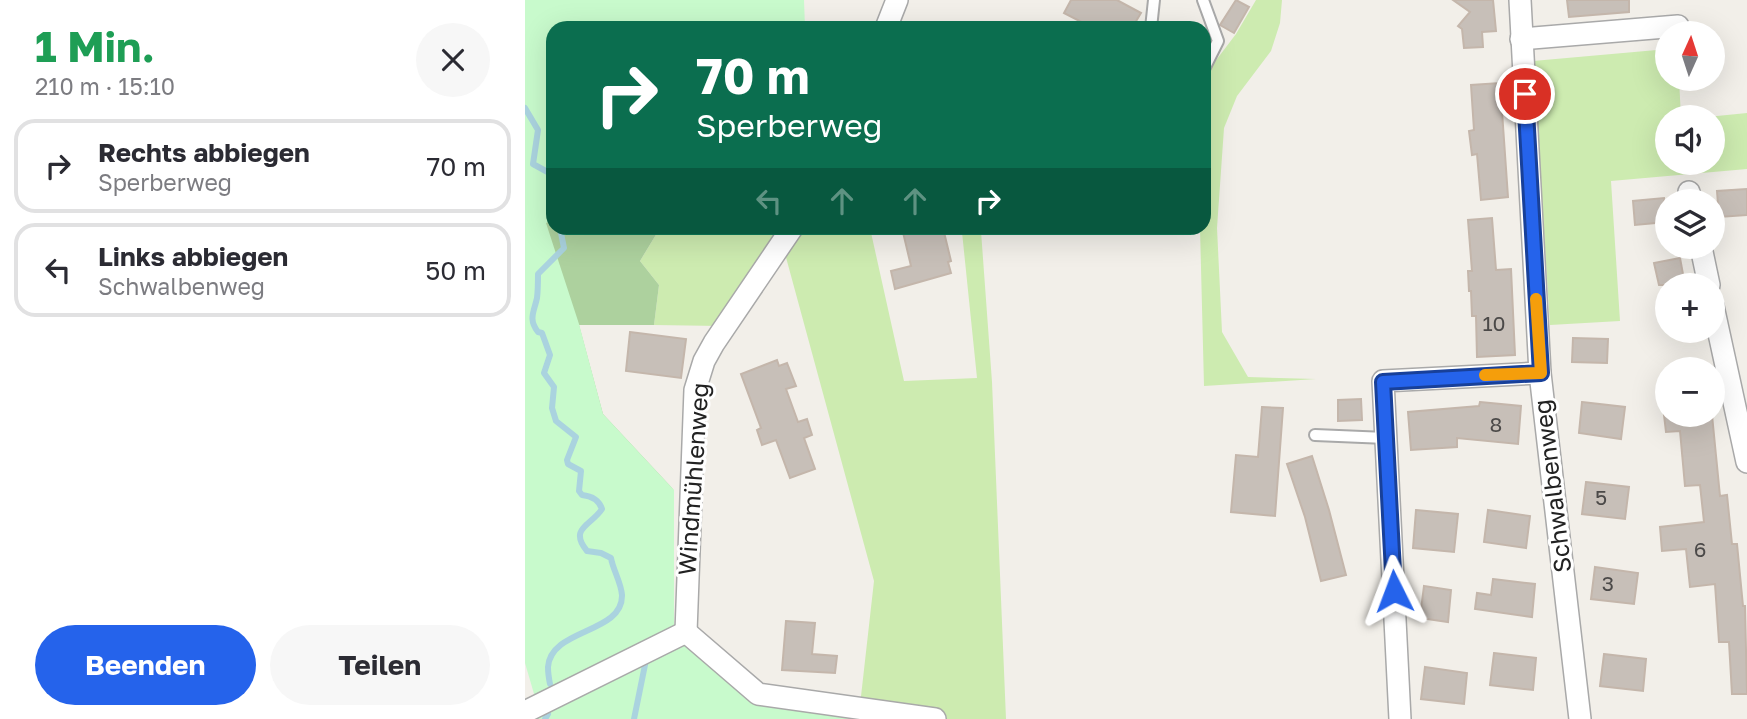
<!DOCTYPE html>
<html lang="de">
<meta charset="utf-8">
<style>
body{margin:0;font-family:"Golos Text",sans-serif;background:#f7f7f7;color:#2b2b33;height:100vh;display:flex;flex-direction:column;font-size:26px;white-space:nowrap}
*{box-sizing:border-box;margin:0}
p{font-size:23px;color:#7c7c81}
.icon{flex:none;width:38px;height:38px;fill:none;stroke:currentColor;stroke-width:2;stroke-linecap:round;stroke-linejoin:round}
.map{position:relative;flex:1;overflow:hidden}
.side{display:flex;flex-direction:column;background:#fff;width:525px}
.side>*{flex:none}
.banner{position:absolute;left:21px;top:21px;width:665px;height:214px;border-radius:21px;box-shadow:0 7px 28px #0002;background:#0b6e4f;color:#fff;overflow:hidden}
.needle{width:46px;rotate:3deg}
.buttons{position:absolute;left:1130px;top:21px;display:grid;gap:14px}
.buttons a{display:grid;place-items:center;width:70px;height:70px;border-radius:50%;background:#fff;box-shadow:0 7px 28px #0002;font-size:35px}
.pin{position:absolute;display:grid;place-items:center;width:60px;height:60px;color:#fff;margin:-30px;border:4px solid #fff;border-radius:50%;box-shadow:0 2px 7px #0007}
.me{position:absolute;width:77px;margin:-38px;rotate:357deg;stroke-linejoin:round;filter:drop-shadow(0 0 5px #0008)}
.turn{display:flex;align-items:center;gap:24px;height:147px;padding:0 35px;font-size:32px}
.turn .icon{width:91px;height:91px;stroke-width:2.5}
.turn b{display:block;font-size:49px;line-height:60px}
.lanes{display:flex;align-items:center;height:66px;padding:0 35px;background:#0003;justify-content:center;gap:35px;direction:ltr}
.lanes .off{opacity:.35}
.round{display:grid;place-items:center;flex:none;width:74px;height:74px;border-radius:37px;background:#f7f7f7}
.head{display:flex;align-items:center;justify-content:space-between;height:119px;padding:0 35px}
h1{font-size:42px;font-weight:700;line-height:52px;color:#1e9e55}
.button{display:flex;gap:14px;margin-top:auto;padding:14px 35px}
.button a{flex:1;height:80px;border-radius:42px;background:#2563eb;color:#fff;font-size:28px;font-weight:700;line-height:80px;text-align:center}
.button a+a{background:#f7f7f7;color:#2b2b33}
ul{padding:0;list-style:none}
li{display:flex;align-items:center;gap:21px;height:94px;margin:0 14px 10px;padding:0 21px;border:4px solid #e1e1e2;border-radius:21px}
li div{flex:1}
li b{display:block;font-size:26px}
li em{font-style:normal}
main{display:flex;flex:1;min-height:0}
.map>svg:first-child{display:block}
</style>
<main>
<section class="side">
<div class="head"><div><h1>1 Min.</h1><p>210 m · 15:10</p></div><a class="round"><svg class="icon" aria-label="close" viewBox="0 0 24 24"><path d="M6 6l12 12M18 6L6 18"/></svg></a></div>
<ul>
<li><svg class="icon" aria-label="right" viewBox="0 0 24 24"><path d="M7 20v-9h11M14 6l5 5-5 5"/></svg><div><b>Rechts abbiegen</b><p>Sperberweg</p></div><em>70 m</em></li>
<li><svg class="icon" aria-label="left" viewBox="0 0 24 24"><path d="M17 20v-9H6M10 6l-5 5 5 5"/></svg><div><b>Links abbiegen</b><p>Schwalbenweg</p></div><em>50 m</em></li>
</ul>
<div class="button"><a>Beenden</a><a>Teilen</a></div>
</section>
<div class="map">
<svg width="1222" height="719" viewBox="0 0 1222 719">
<rect width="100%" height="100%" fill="#f2efe9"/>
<g fill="#cdebb0">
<path d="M731,0H757L755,23L746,51L712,96L699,128L692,228L697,332L723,377L791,379L679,386L675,228H679V76L711,34Z"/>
<path d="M1143,49V79H1154L1156,117H1143V163H1188V117H1182L1222,113V169L1086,181L1095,321L1025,325L1008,61Z"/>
<path d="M135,228H345L379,381L452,378L437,232L456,231L467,382L481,719H369L334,714L349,581L256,239L196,326L129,325L134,285L115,261Z"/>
</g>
<path fill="#add19e" d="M0,0L28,28V228H135L115,261L134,285L129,325H54L78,414L149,490L29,394Z"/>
<path fill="#c8facc" d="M0,0H279L280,28H28V220L21,223L54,324L78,414L149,490V630L228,703L369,719H1L14,711L0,663Z"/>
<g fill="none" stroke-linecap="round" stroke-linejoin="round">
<g stroke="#aad3df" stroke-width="6">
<path d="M0,108L13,130L8,164L28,175"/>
<path d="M25,684C24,679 23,673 23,667C26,628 98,634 97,595C96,582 88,570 86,558L76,553L62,551C43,528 67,525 77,509C74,500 67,496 57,495L54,491L56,471L43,464L42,460L51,437L31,421L27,408L29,387L19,373L25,355L17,333L13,332C3,319 9,312 12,298C13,290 13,282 13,274L39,248L35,228"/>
<path d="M20,719L23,714"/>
<path d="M109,719L121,660"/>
</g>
</g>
<g fill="#c7bfb8" stroke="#c4b6ab" stroke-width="2">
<path d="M546,0H592L616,13L607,28H568L539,13Z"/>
<path d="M711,0L724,7L709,33L695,25Z"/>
<path d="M928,0H968L971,31L957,32L958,47L939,48L937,29L933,26L945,12Z"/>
<path d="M1042,0H1104V12L1044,17Z"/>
<path d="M975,83L983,197L956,200L952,154L947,155L944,131L949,130L946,85Z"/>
<path d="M1222,189V215L1194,217L1192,191Z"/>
<path d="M1139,198L1141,222L1110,225L1108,201Z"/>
<path d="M967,218L971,270L986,269L990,355L952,357L951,316H947L946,291H944L943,271H947L943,220Z"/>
<path d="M377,228H418L426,261L423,262L426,273L370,289L366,271L386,266Z"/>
<path d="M1155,258L1160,285H1134L1129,263Z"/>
<path d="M105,332L161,339L156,378L101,371Z"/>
<path d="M1048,338L1083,339L1082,363L1047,362Z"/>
<path d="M252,360L254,366L262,363L271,386L261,389L273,422L282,419L287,435L279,438L290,469L265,478L251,440L237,445L232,430L236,428L216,374Z"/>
<path d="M836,399L837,420L813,421V400Z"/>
<path d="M955,402L996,406L993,444L932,438V447L886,450L883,412L954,406Z"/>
<path d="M1057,402L1100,407L1096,439L1054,433Z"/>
<path d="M737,407L758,408L750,516L706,512L711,455L733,457Z"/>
<path d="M1139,415H1187L1195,496L1202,495L1207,544H1212L1218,606H1220L1222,694H1207L1204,642H1194L1190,584L1165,587L1161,549L1137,551L1135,527L1179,522L1175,485L1160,486L1155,431L1141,432Z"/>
<path d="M787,456L804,510L821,575L796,581L780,517L762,464Z"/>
<path d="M1061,482L1104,487L1100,519L1057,514Z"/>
<path d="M891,510L933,514L929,552L888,548Z"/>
<path d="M963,510L1005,516L1001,548L959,542Z"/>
<path d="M1070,567L1113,573L1109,604L1066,599Z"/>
<path d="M968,579L1010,584L1007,617L950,609L952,593L966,595Z"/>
<path d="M899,586L926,590L923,622L895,618Z"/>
<path d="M261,621L290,623L287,654L312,656L310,673L257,670Z"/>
<path d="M969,653L1011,658L1008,690L965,685Z"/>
<path d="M1079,654L1121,659L1118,691L1075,686Z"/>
<path d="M900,667L942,673L939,704L896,699Z"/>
</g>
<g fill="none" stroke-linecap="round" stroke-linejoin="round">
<defs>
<g id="lane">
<path d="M678,0L693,41L679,69"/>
<path d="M626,28L629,0"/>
<path d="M790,435L861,438"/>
</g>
<g id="street">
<path d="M995,0L1015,373L1055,719"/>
<path d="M361,28L372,0"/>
<path d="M996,39L1153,26"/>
<path d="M1164,192L1166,201"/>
<path d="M1176,247L1184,285"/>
<path d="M1188,306L1222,462"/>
<path d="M161,632L170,390L179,361L189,343L267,228"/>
<path d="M161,632L233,694L410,719"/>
<path d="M0,712L161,632"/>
<path d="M875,719L858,381L1015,373"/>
</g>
</defs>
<use href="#lane" stroke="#a9a9a9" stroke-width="14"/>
<use href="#street" stroke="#a9a9a9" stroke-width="24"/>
<use href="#lane" stroke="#fff" stroke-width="10"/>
<use href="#street" stroke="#fff" stroke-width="21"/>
</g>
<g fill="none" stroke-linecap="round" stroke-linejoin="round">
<defs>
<path id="route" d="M869,591L858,382L1016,373L1000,94"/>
</defs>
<use href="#route" stroke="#184099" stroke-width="18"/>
<use href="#route" stroke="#2563eb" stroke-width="12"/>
<path stroke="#f59e0b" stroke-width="12" d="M960,375L1016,373L1011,299"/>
</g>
<g text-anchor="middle" stroke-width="6" stroke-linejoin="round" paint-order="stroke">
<g font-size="21" fill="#4b4948">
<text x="969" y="331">10</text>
<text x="971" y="432">8</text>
<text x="1076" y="505">5</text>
<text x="1175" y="557">6</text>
<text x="1083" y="591">3</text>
</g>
<g font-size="24" fill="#222" stroke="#fff">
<text transform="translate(169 479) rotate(-86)" y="8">Windmühlenweg</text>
<text transform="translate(1028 486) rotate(-97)" y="8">Schwalbenweg</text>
</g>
</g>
</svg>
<div class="buttons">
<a><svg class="needle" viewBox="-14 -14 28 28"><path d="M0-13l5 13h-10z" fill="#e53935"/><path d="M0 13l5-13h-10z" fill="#7c7c81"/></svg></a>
<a><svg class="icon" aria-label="sound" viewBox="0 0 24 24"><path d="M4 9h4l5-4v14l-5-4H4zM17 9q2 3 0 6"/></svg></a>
<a><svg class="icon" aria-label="layers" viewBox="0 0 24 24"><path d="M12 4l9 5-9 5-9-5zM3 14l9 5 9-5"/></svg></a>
<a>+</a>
<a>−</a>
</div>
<div class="pin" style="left:1000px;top:94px;background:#d93025"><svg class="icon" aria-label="arrive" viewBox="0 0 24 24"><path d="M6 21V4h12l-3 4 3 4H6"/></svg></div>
<svg class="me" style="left:869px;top:591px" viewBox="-20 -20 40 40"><path d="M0-17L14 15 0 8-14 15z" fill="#2563eb" stroke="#fff" stroke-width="4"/></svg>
<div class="banner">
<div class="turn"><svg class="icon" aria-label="right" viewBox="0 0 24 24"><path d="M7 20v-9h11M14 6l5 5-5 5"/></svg><div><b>70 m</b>Sperberweg</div></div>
<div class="lanes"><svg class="icon off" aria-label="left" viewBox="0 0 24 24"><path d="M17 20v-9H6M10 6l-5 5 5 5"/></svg><svg class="icon off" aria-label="ahead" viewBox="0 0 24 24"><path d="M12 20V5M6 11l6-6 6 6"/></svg><svg class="icon off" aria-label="ahead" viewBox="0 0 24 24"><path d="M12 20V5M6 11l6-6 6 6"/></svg><svg class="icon" aria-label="right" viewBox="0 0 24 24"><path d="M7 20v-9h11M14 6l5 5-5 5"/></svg></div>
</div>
</div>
</main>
